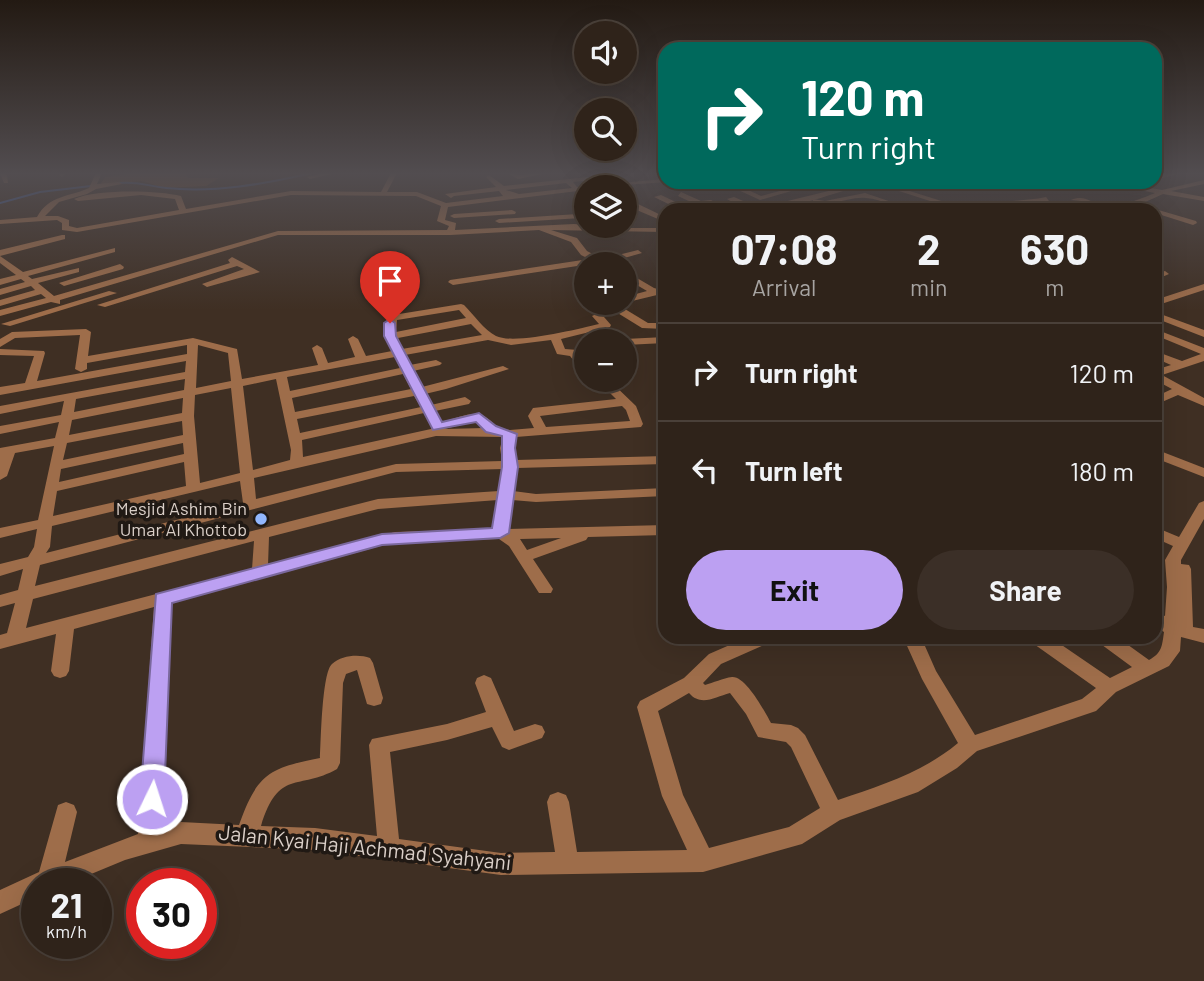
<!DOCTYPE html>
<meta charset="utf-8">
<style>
body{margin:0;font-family:Barlow,sans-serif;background:#3b2f27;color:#f1f3f6;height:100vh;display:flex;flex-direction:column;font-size:26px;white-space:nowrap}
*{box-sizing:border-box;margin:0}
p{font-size:23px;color:#a7a4a2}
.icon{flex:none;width:38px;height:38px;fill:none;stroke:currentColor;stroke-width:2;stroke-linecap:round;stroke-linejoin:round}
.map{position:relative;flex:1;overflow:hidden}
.sheet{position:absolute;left:658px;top:203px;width:504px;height:441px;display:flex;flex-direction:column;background:#2f231a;border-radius:21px;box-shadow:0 7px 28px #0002,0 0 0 2px #4a4039}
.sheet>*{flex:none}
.guide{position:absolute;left:658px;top:42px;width:504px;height:147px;border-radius:21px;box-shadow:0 7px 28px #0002,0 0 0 2px #4a4039;background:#00695c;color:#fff;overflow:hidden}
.fabs{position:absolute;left:574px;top:21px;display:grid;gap:14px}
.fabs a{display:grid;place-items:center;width:63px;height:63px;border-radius:50%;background:#2f231a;box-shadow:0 7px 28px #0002,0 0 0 2px #4a4039;font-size:35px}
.speed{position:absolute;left:21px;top:868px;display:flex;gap:14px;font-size:35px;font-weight:700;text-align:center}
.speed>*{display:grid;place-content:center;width:91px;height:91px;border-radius:50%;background:#2f231a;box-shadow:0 7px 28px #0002,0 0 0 2px #4a4039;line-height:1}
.speed small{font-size:18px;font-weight:400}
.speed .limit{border:10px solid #d22;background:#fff;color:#111}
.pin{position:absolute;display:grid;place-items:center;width:60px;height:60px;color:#fff;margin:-72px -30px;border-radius:50% 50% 50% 0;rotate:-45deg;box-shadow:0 0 7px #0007}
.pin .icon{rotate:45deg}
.me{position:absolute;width:77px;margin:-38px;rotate:4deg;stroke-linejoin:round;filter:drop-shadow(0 0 5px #0008)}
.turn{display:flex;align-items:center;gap:24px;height:147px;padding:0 28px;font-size:32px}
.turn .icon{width:91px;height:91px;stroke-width:2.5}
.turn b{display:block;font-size:49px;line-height:60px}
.eta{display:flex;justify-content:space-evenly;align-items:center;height:119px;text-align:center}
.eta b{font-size:42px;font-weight:700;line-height:49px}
.cta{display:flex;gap:14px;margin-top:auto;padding:14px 28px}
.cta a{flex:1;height:80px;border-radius:42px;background:#bca0f2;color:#111;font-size:28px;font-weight:700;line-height:80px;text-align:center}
.cta a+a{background:#3b2f27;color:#f1f3f6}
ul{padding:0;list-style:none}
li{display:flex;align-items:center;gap:21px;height:98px;padding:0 28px;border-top:2px solid #4a4039}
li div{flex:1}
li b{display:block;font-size:26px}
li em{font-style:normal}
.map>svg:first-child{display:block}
</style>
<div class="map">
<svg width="1204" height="981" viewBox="0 0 1204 981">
<rect width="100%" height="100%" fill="#3f2f23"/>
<path fill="#704627" d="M136,173H186L188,178H219L206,186L164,188L142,181L100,185L105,177Z"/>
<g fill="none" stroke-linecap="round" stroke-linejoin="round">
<g stroke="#3e60a5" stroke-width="2">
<path d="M118,183C141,181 146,186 166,188C215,193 264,184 312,173"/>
<path d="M0,203L40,192L91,186"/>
</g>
<g fill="#9e6d4a" fill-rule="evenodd">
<path d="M0,173L7,175L8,183H4Z"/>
<path d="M60,173H66L62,177L59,175Z"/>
<path d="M96,173H102L97,184L119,182L122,184L96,189L87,194L59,202L45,216H58L69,220V226L77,228L179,210L175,199L141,195L78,201L74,199C96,189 157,190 181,196L186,209L291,191L381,192L391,173H397L387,192H417L446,203L503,196L499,191L454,196L451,198L445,194L496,187L486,177L489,175L504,186L616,174L618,177L573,182L577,187H588L586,190L448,207L445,220L456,223L455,230L574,224L613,228H665V232L551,230L577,238L587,251L602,259L638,250L642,253L610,262L611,264L597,263L453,285L448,282L450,280L589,259L581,255L571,242L539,230L450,235H278L60,300V304L51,302L0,316V310L46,298L41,294L0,306V300L35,290L31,286L0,295V289L25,282L21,279L0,285V279L16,275L0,263V256L23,272L115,248V252L28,276L32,279L79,268V272L38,283L54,296L278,231L447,230L449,226L437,221L441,206L416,196L291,195L77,232L62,230V223L57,220L0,224V220L37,217C49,195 69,197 89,188ZM566,183L572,188L519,194L506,190Z"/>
<path d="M324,173H336L310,179L307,177Z"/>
<path d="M507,173L519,175L547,173L518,179Z"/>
<path d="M1170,173H1181L1155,180V176Z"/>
<path d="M665,179L667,182L594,187L597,185Z"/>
<path d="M1204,180V184L1171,191L1204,197V201L1163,194L1143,203L1114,210H1100L1081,201L1071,200C1085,194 1091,203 1104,206C1116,209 1143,198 1155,193L1099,182H1114L1162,190Z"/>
<path d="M721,182C727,182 731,184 737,185C751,188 768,180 782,183L746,189L761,196L802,185L805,187L760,200Z"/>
<path d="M871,182H881L970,210H958Z"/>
<path d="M845,187L847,190C810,200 763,222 727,199L734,197L759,208Z"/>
<path d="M681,192L701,201L711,200L729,210H719L707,204L681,210L654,197L661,195L682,205L693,203L678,196Z"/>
<path d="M865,193L915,210C897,210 883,199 866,198C847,196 821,210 799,210L817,204L813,203V199L825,201Z"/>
<path d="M625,195L638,204L665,217V222L632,208L625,201Z"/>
<path d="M1046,197L1049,201C1037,203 1025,202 1014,204C1002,206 992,210 979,210C1000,199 1023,202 1046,197Z"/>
<path d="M1155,209L1196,221L1197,223L1193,225L1155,213V210H1152Z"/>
<path d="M512,210L516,212L515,214L454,218L450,216L454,214Z"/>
<path d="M578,214L582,216L581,218L499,223L495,221L499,219Z"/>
<path d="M62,235H65V239L0,256V250Z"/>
<path d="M232,257L260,272L207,287L202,284L244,269L237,266L105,307L97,305L230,263L228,260Z"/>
<path d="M120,264L124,267L123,269L64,286L59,283Z"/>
<path d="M625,271L654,288L665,291V297L657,295L628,302L625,303V297L647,291L625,278Z"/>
<path d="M1165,271L1169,274L1155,280V274Z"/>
<path d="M1204,284V290L1155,306V300Z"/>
<path d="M109,291L117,293L10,326L1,324Z"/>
<path d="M606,303H615L648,323H665V329L642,328L616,312L604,317L611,325L610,327L561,339L565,349L578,350L586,347V354L582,357L586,362V372L582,371L570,356L557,354L551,340L511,345L488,340L405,355L410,365L436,360L442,363L440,365L413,371L422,387L503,366L509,369L446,389L425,394L431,405L465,397L471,401L469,404L435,411L442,422C466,416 480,405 497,428L510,430L534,428L528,416L533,408L616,399L597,380H609L636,406L643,424L641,427L516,437L514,448L516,460L665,456V464L517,468L513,491L536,494L665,488V496L536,502L512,500L508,529L665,525V535L588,537L586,540L533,559L553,589L551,593H539L509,546L499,539L395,542L171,603L161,828L181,822L239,825C257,774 269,768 320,758C321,741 322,672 332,664C342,655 359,654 370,658L373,663L383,698L381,704L374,706L367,704L357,670L346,674L343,683L340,763L337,769C298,791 279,768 261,826L315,828L377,836L369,745L372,739L447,724L486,712L475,683L477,678L484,675L491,678L514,731L535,724L542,726L545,732L542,738L509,750L502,747L492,727L447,740L390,752L399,839L501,853L555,852L547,802L550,795L558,792L566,795L569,802L577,852L687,850L662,796L637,707L640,701L684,678L709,654L748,637H774L771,642L721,664L703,683L705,685C713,683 723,678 732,677C746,676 765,712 771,723L791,725L798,728L805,735L838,800C882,785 922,773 958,743L922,679L903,637H921L936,671L975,735L1082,699L1096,688L1031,642L1028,637H1050L1110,678L1132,667L1098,642L1095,637H1117L1149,660C1162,653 1162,646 1164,632L1155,626V612L1165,616L1167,587L1165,560L1173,546L1155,538V527L1179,537L1199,503L1204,501V519L1181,560V564L1189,565L1191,569L1193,627L1204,629V643L1181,637L1180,651L1169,666L1116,692L1096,711L977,751L957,768L918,792L840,820L802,844L703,872L501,875L315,850L181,844L125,860L67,884H37V897L0,914V890L39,872L58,805L66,802L74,805L77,812L65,862L138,834L154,607L74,629L69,671L66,676L60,678L54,676L51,671L56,634L0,649V635L7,633L15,603L0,607V595L18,590L23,569L0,576V564L28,557L34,547L37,529L0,538V528L38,520L54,446L15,453L7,476L0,480V448L55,438L59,422L0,434V426L61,415L64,401L0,414V406L185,372L186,361L0,395V387L25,383L34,356L0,355V349L44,351L45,353L37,381L187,354V345L87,363V369L81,372L75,369L80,335L15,338L0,347V339L12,332L86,329L91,332L88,356L193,338L237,349L242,379L318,365L312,348L317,345L322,348L328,363L355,357L348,339L353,336L358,339L366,356L392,351C387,338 381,329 389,316L393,315L461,304L464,305C474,315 484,330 496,336C514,345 578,329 599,324L592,316L609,308ZM459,310L466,318L396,332L397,320ZM471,324L482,335L402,349L398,338ZM198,345L228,353L231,381L196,388ZM395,357L400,368L290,391L287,377ZM403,374L411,389L295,412L292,398ZM185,379L184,390L74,412L76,399ZM276,379L291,450L290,460L253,470L243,386ZM231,388L240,473L200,483L194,416L195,395ZM414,396L421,407L300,433L297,419ZM183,398L182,413L69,435L72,420ZM622,406L626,410L630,421L546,427L540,416ZM424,413L432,427L431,429L303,457L302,440ZM182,421L183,435L63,460L67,443ZM478,421L484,428L444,429ZM436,436L503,437L500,448L502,461L396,464L256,499L254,478ZM183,443L184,454L59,482L61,469ZM184,462L186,486L53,516L57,491ZM503,469L499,491L378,499L35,586L40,565L396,472ZM240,481L243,503L46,553L50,547L52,526ZM498,500L493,529L395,532L268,565L269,537L378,509ZM561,538L527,550L520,539ZM254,541L252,569L26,628L33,599ZM689,693C701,707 715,697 730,693L746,714L758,737L786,742L791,747L820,808L789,827L709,848L683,795L658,711Z"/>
<path d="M1155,312L1204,330V337L1155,318Z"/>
<path d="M1155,329L1204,348V361L1162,375L1204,398V406L1178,395L1155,405V397L1172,389L1155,380V370L1171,365L1155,358V351L1182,361L1201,354L1155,335Z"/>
<path d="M665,337V343L625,345V341H620L625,339Z"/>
<path d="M1155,449L1204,468V477L1155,458Z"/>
</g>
</g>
<linearGradient id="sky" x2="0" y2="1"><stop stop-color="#231a13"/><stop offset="0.56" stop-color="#524d50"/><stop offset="1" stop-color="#524d50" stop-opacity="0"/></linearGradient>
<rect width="1204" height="310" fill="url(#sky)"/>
<path fill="#bca0f2" stroke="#7a689d" stroke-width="2" d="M390,319L395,323L396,336L442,422L479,413L496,426L517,434L515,448L518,467L509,533L500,538L382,545L172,603L164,799L161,807L152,810L144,807L140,799L156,594L382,534L492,528L502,467V436L486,432L476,422L433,430L384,336V323Z"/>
<circle fill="#92b7fd" stroke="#201914" stroke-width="2.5" cx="261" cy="519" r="7"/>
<g text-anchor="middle" stroke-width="7" stroke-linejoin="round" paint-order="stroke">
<g font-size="18" fill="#dacfc8" stroke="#201914" text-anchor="end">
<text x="247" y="515">Mesjid Ashim Bin<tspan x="247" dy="21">Umar Al Khottob</tspan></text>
</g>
<g font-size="21" fill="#dacfc8" stroke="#201914">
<text transform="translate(365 848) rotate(6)" y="7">Jalan Kyai Haji Achmad Syahyani</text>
</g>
</g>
</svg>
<div class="fabs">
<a><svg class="icon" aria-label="sound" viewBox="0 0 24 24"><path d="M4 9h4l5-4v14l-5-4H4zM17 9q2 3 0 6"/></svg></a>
<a><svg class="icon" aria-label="search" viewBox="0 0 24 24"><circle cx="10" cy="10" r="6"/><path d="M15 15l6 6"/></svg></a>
<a><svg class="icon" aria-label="layers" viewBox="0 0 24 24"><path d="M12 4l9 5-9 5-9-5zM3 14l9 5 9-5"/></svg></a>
<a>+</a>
<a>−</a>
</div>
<div class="speed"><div>21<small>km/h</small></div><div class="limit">30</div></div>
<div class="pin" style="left:390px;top:323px;background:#d93025"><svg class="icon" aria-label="arrive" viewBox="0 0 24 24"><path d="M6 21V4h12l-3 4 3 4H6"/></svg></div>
<svg class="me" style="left:152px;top:799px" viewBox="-20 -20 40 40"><circle r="17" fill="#bca0f2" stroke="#fff" stroke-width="3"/><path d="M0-11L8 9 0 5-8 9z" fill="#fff"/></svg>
<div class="guide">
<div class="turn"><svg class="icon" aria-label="right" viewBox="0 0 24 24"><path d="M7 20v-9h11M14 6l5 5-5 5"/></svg><div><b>120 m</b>Turn right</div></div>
</div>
<section class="sheet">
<div class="eta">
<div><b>07:08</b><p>Arrival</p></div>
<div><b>2</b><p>min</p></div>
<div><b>630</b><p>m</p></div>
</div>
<ul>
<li><svg class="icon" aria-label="right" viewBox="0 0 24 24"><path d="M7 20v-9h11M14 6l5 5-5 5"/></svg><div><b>Turn right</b></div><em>120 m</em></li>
<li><svg class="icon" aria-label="left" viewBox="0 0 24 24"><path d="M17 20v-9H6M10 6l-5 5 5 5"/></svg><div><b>Turn left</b></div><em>180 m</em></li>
</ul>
<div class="cta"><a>Exit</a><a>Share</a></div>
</section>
</div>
